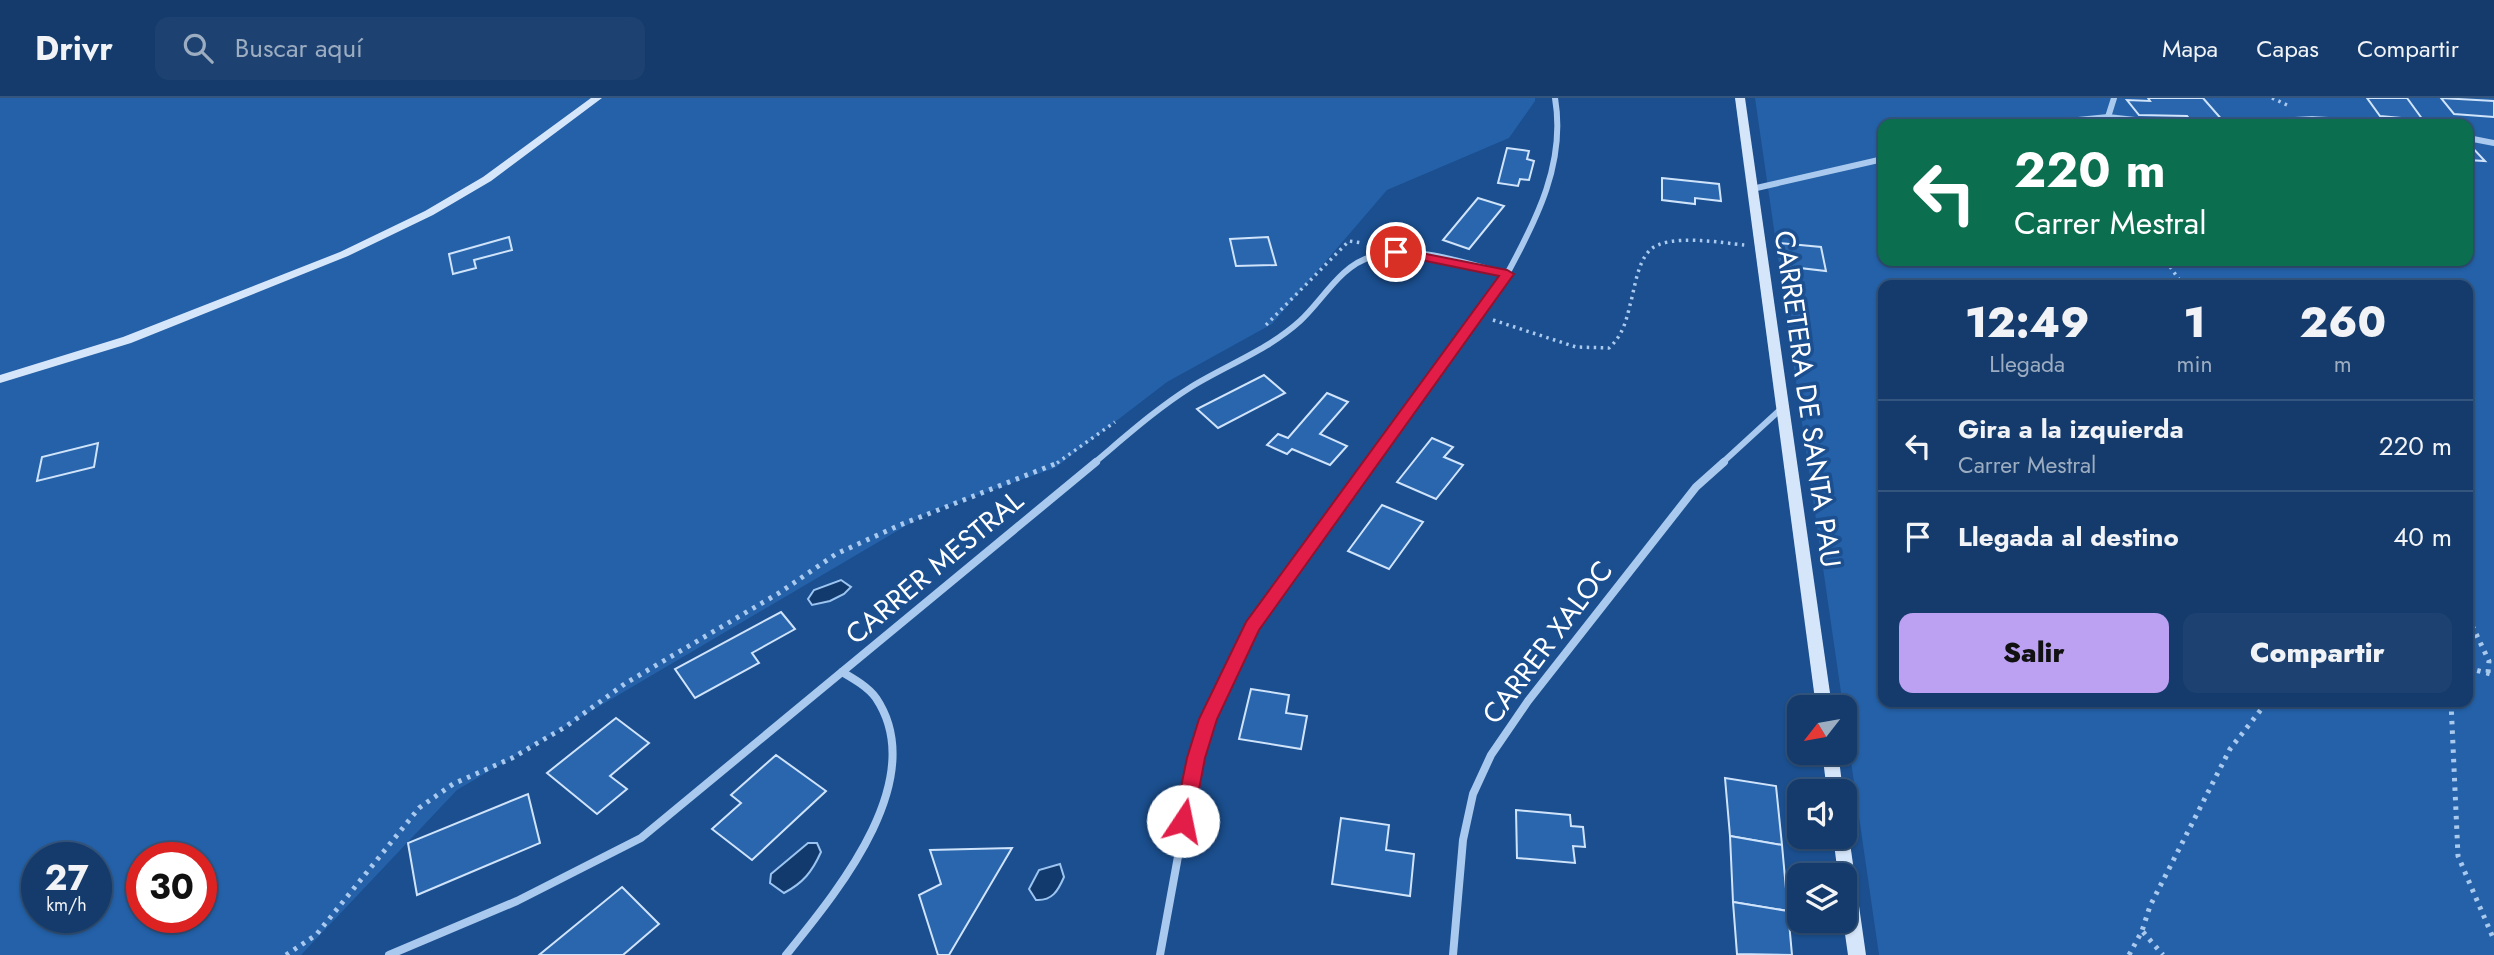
<!DOCTYPE html>
<html lang="es">
<meta charset="utf-8">
<style>
body{margin:0;font-family:Jost,sans-serif;background:#1d4271;color:#f1f3f6;height:100vh;display:flex;flex-direction:column;font-size:26px;white-space:nowrap}
*{box-sizing:border-box;margin:0}
p{font-size:23px;color:#9dadc1}
.icon{flex:none;width:38px;height:38px;fill:none;stroke:currentColor;stroke-width:2;stroke-linecap:round;stroke-linejoin:round}
.map{position:relative;flex:1;overflow:hidden}
.side{position:absolute;left:1878px;top:182px;width:595px;height:427px;display:flex;flex-direction:column;background:#143b6b;border-radius:14px;box-shadow:0 2px 5px #0004,0 0 0 2px #33557e}
.side>*{flex:none}
.guide{position:absolute;left:1878px;top:21px;width:595px;height:147px;border-radius:14px;box-shadow:0 2px 5px #0004,0 0 0 2px #33557e;background:#0b6e4f;color:#fff;overflow:hidden}
.needle{width:46px;rotate:239deg}
.controls{position:absolute;left:1787px;top:597px;display:grid;gap:14px}
.controls a{display:grid;place-items:center;width:70px;height:70px;border-radius:14px;background:#143b6b;box-shadow:0 2px 5px #0004,0 0 0 2px #33557e;font-size:35px}
.speed{position:absolute;left:21px;top:744px;display:flex;gap:14px;font-size:35px;font-weight:700;text-align:center}
.speed>*{display:grid;place-content:center;width:91px;height:91px;border-radius:50%;background:#143b6b;box-shadow:0 2px 5px #0004,0 0 0 2px #33557e;line-height:1}
.speed small{font-size:18px;font-weight:400}
.speed .limit{border:10px solid #d22;background:#fff;color:#111}
.pin{position:absolute;display:grid;place-items:center;width:60px;height:60px;color:#fff;margin:-30px;border:4px solid #fff;border-radius:50%;box-shadow:0 2px 7px #0007}
.me{position:absolute;width:77px;margin:-38px;rotate:11deg;stroke-linejoin:round;filter:drop-shadow(0 0 5px #0008)}
.turn{display:flex;align-items:center;gap:24px;height:147px;padding:0 21px;font-size:32px}
.turn .icon{width:91px;height:91px;stroke-width:2.5}
.turn b{display:block;font-size:49px;line-height:60px}
.eta{display:flex;justify-content:space-evenly;align-items:center;height:119px;text-align:center}
.eta b{font-size:42px;font-weight:800;line-height:49px}
.action{display:flex;gap:14px;margin-top:auto;padding:14px 21px}
.action a{flex:1;height:80px;border-radius:14px;background:#bca0f2;color:#111;font-size:28px;font-weight:800;line-height:80px;text-align:center}
.action a+a{background:#1d4271;color:#f1f3f6}
ul{padding:0;list-style:none}
li{display:flex;align-items:center;gap:21px;height:91px;padding:0 21px;border-top:2px solid #33557e}
li div{flex:1}
li b{display:block;font-size:26px}
li em{font-style:normal}
header{display:flex;align-items:center;gap:42px;box-sizing:border-box;height:98px;padding:0 35px;background:#143b6b;border-bottom:2px solid #33557e}
header strong{font-size:33px}
nav{display:flex;gap:38px;margin-inline-start:auto;font-size:24px}
.search{width:490px;height:63px;background:#1d4271;display:flex;align-items:center;gap:18px;box-sizing:border-box;padding:0 24px;border-radius:14px;color:#9dadc1;font-size:26px}
.map>svg:first-child{display:block}
</style>
<header>
<strong>Drivr</strong>
<div class="search"><svg class="icon" aria-label="search" viewBox="0 0 24 24"><circle cx="10" cy="10" r="6"/><path d="M15 15l6 6"/></svg>Buscar aquí</div>
<nav><a>Mapa</a><a>Capas</a><a>Compartir</a></nav>
</header>
<div class="map">
<svg width="2494" height="857" viewBox="0 0 2494 857">
<rect width="100%" height="100%" fill="#1b4f8f"/>
<g fill="#2461a8" fill-rule="evenodd">
<path d="M0,0H1535V3L1509,40L1387,92L1272,226L1167,284L1055,370L931,413L457,692L301,857H0ZM37,760H96V819H37ZM142,760H201V819H142Z"/>
<path d="M1755,0H2494V857H1879ZM1883,26H2468V163H1883ZM1883,187H2468V604H1883Z"/>
</g>
<g fill="#123a6d" stroke="#9cc4f0" stroke-width="2">
<path d="M841,482L851,489L844,496L830,503L812,507L808,501L814,492Z"/>
<path d="M808,745H817L821,754C812,774 803,785 784,795L770,785L771,776Z"/>
<path d="M1060,766L1064,779C1058,793 1052,803 1036,802L1029,791L1039,772Z"/>
</g>
<g fill="#2a66ad" stroke="#cfe3fa" stroke-width="2">
<path d="M2148,0H2203L2224,24H2192L2187,18L2139,17L2127,2L2150,3Z"/>
<path d="M2367,0H2407L2423,22L2380,18Z"/>
<path d="M2441,0L2494,3V19L2454,16Z"/>
<path d="M2468,45L2485,63L2468,62Z"/>
<path d="M1507,50L1529,53L1527,61L1534,63L1529,82L1520,81L1518,88L1498,85Z"/>
<path d="M1662,80L1719,86L1721,103L1695,100V106L1662,102Z"/>
<path d="M1478,100L1504,108L1469,151L1443,142Z"/>
<path d="M509,139L512,152L474,162L476,170L453,176L449,156Z"/>
<path d="M1268,139L1276,167L1236,168L1230,141Z"/>
<path d="M1779,145L1821,149L1826,173L1783,168Z"/>
<path d="M1264,277L1285,295L1218,330L1197,311Z"/>
<path d="M1327,295L1348,304L1320,336L1347,348L1330,367L1292,351L1287,356L1267,347L1278,336L1288,340Z"/>
<path d="M1432,340L1453,349L1444,359L1463,367L1436,401L1397,384Z"/>
<path d="M98,345L94,369L37,383L42,359Z"/>
<path d="M1382,407L1423,424L1389,471L1348,453Z"/>
<path d="M781,514L795,531L752,555L759,565L695,600L675,571Z"/>
<path d="M1251,591L1289,597L1286,615L1307,618L1301,651L1239,641Z"/>
<path d="M616,620L649,645L610,678L627,691L597,716L547,675Z"/>
<path d="M776,657L826,693L752,762L712,731L741,705L731,697Z"/>
<path d="M1725,680L1776,688L1782,747L1730,738Z"/>
<path d="M528,696L540,745L417,797L408,745Z"/>
<path d="M1516,712L1570,717L1571,728L1583,729L1585,749L1573,748L1575,765L1517,760Z"/>
<path d="M1341,720L1389,727L1386,752L1414,756L1410,798L1332,786Z"/>
<path d="M1730,738L1782,747L1788,813L1733,804Z"/>
<path d="M1012,750L949,857H938L919,797L941,786L930,752Z"/>
<path d="M622,789L659,826L623,857H539Z"/>
<path d="M1733,804L1788,813L1792,857L1737,856Z"/>
</g>
<g fill="none" stroke-linecap="round" stroke-linejoin="round">
<g stroke="#a9c9ee" stroke-width="3.5" stroke-dasharray="2.5 4.5" stroke-linecap="butt">
<path d="M2272,0L2287,7"/>
<path d="M2166,163L2183,187"/>
<path d="M1493,222L1576,249L1609,250C1622,238 1626,224 1630,207C1635,190 1637,165 1650,152C1668,135 1722,145 1745,147"/>
<path d="M1266,227L1349,143L1362,145"/>
<path d="M1057,365L1115,324"/>
</g>
<g stroke="#a9c9ee" stroke-width="5" stroke-dasharray="3.5 6" stroke-linecap="butt">
<path d="M2468,519L2489,563L2488,575"/>
<path d="M2468,570L2494,577"/>
<path d="M2451,604L2458,758L2494,842"/>
<path d="M2143,834L2163,857"/>
<path d="M286,857L316,837L419,710L453,686L512,660L565,629L626,585L779,495L836,456L900,427L1060,364"/>
<path d="M2129,857L2142,833L2150,808L2230,651L2267,604"/>
</g>
<g stroke="#a9c9ee" stroke-width="6">
<path d="M2108,19L2114,0"/>
<path d="M2038,26L2108,19L2171,26"/>
<path d="M2232,26L2312,21L2393,26"/>
<path d="M2468,40L2494,45"/>
<path d="M1752,91L1883,61"/>
<path d="M1094,365C1125,339 1156,311 1191,289C1227,267 1268,252 1300,223C1322,203 1341,167 1371,159C1415,146 1464,165 1507,176"/>
<path d="M1369,365L1507,176C1537,121 1566,64 1555,0"/>
<path d="M1722,365L1782,310"/>
</g>
<g stroke="#a9c9ee" stroke-width="8">
<path d="M389,857L517,803L641,740L1096,364"/>
<path d="M786,857C836,795 931,682 876,600C868,589 854,581 842,574"/>
<path d="M1160,857L1196,660L1208,621L1239,552L1269,502L1370,364"/>
<path d="M1453,857L1463,742L1473,696L1491,657L1528,603L1696,389L1724,364"/>
</g>
<g fill="#d6e6fa" fill-rule="evenodd">
<path d="M591,0H602L491,83L433,117L348,158L131,245L0,285V277L123,239L340,154L425,113L483,79Z"/>
<path d="M1735,0H1745L1832,609H1816Z"/>
<path d="M1822,654H1838L1843,693H1827Z"/>
<path d="M1844,732L1849,738L1866,857H1848L1843,822L1844,777H1838L1833,738H1844Z"/>
</g>
</g>
<path fill="#e11d48" stroke="#92132f" stroke-width="2" d="M1396,150L1507,172L1514,176L1259,532L1217,621L1205,660L1193,723L1190,729L1183,732L1177,729L1174,723L1187,660L1199,621L1246,524L1499,178L1392,156L1390,154Z"/>
<g text-anchor="middle" stroke-width="7" stroke-linejoin="round" paint-order="stroke">
<g font-size="28" fill="#fff" stroke="#1b4f8f">
<text transform="translate(1808 301) rotate(82)" y="10">CARRETERA DE SANTA PAU</text>
<text transform="translate(934 469) rotate(-40)" y="10">CARRER MESTRAL</text>
<text transform="translate(1547 544) rotate(-53)" y="10">CARRER XALOC</text>
</g>
</g>
</svg>
<div class="controls">
<a><svg class="needle" viewBox="-14 -14 28 28"><path d="M0-13l5 13h-10z" fill="#e53935"/><path d="M0 13l5-13h-10z" fill="#9dadc1"/></svg></a>
<a><svg class="icon" aria-label="sound" viewBox="0 0 24 24"><path d="M4 9h4l5-4v14l-5-4H4zM17 9q2 3 0 6"/></svg></a>
<a><svg class="icon" aria-label="layers" viewBox="0 0 24 24"><path d="M12 4l9 5-9 5-9-5zM3 14l9 5 9-5"/></svg></a>
</div>
<div class="speed"><div>27<small>km/h</small></div><div class="limit">30</div></div>
<div class="pin" style="left:1396px;top:154px;background:#d93025"><svg class="icon" aria-label="arrive" viewBox="0 0 24 24"><path d="M6 21V4h12l-3 4 3 4H6"/></svg></div>
<svg class="me" style="left:1183px;top:723px" viewBox="-20 -20 40 40"><circle r="19" fill="#fff"/><path d="M0-13L10 11 0 6-10 11z" fill="#e11d48"/></svg>
<div class="guide">
<div class="turn"><svg class="icon" aria-label="left" viewBox="0 0 24 24"><path d="M17 20v-9H6M10 6l-5 5 5 5"/></svg><div><b>220 m</b>Carrer Mestral</div></div>
</div>
<section class="side">
<div class="eta">
<div><b>12:49</b><p>Llegada</p></div>
<div><b>1</b><p>min</p></div>
<div><b>260</b><p>m</p></div>
</div>
<ul>
<li><svg class="icon" aria-label="left" viewBox="0 0 24 24"><path d="M17 20v-9H6M10 6l-5 5 5 5"/></svg><div><b>Gira a la izquierda</b><p>Carrer Mestral</p></div><em>220 m</em></li>
<li><svg class="icon" aria-label="arrive" viewBox="0 0 24 24"><path d="M6 21V4h12l-3 4 3 4H6"/></svg><div><b>Llegada al destino</b></div><em>40 m</em></li>
</ul>
<div class="action"><a>Salir</a><a>Compartir</a></div>
</section>
</div>
